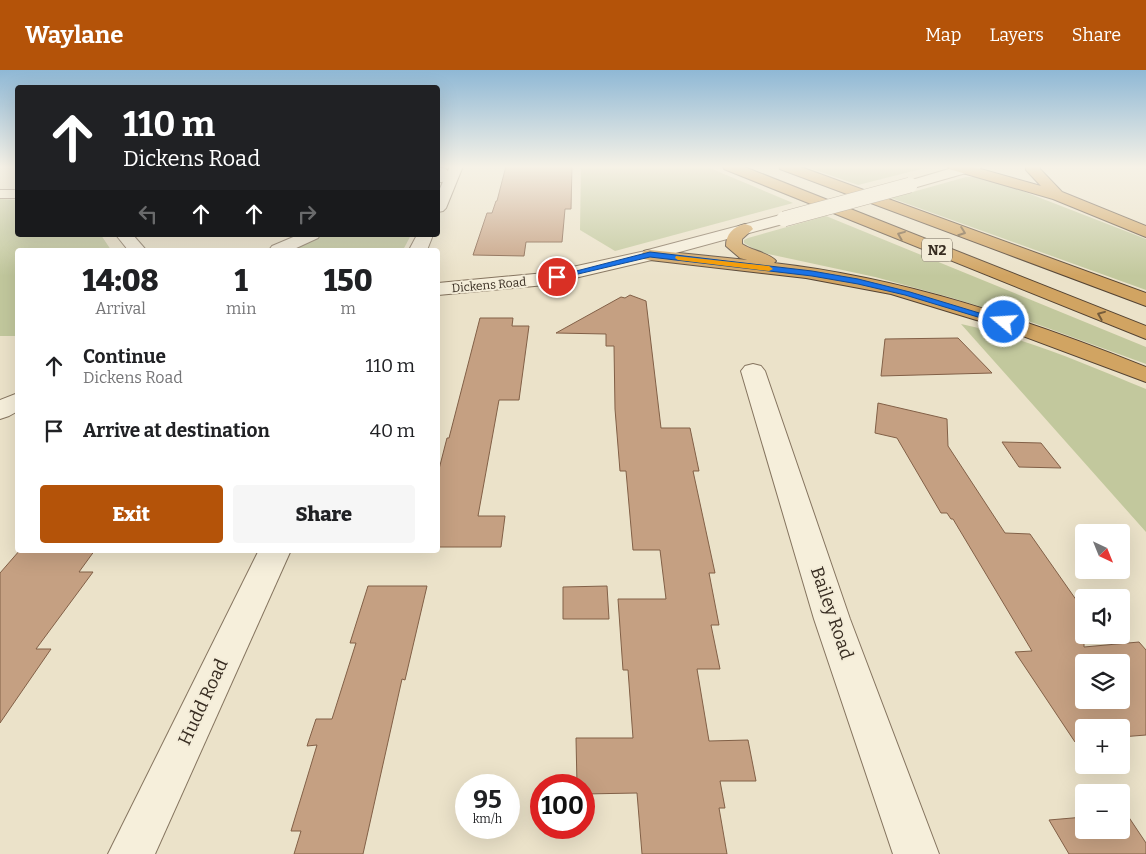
<!DOCTYPE html>
<meta charset="utf-8">
<style>
body{margin:0;font-family:Bitter,serif;background:#f6f6f6;color:#202124;height:100vh;display:flex;flex-direction:column;font-size:19px;white-space:nowrap}
*{box-sizing:border-box;margin:0}
p{font-size:16px;color:#757577}
.icon{flex:none;width:28px;height:28px;fill:none;stroke:currentColor;stroke-width:2;stroke-linecap:round;stroke-linejoin:round}
.map{position:relative;flex:1;overflow:hidden}
.side{position:absolute;left:15px;top:178px;width:425px;height:305px;display:flex;flex-direction:column;background:#fff;border-radius:5px;box-shadow:0 5px 20px #0002}
.side>*{flex:none}
.banner{position:absolute;left:15px;top:15px;width:425px;height:152px;border-radius:5px;box-shadow:0 5px 20px #0002;background:#202124;color:#fff;overflow:hidden}
.needle{width:32px;rotate:137deg}
.tools{position:absolute;left:1075px;top:454px;display:grid;gap:10px}
.tools a{display:grid;place-items:center;width:55px;height:55px;border-radius:5px;background:#fff;box-shadow:0 5px 20px #0002;font-size:25px}
.speed{position:absolute;left:455px;top:704px;display:flex;gap:10px;font-size:25px;font-weight:700;text-align:center}
.speed>*{display:grid;place-content:center;width:65px;height:65px;border-radius:50%;background:#fff;box-shadow:0 5px 20px #0002;line-height:1}
.speed small{font-size:12px;font-weight:400}
.speed .limit{border:8px solid #d22;background:#fff;color:#111}
.pin{position:absolute;display:grid;place-items:center;width:42px;height:42px;color:#fff;margin:-21px;border:2px solid #fff;border-radius:50%;box-shadow:0 1px 5px #0007}
.me{position:absolute;width:55px;margin:-28px;rotate:288deg;stroke-linejoin:round;filter:drop-shadow(0 0 4px #0008)}
.turn{display:flex;align-items:center;gap:18px;height:105px;padding:0 25px;font-size:22px}
.turn .icon{width:65px;height:65px;stroke-width:2.5}
.turn b{display:block;font-size:35px;line-height:42px}
.lanes{display:flex;align-items:center;height:48px;padding:0 25px;background:#0003;justify-content:center;gap:25px;direction:ltr}
.lanes .off{opacity:.35}
.eta{display:flex;justify-content:space-evenly;align-items:center;height:85px;text-align:center}
.eta b{font-size:30px;font-weight:800;line-height:35px}
.action{display:flex;gap:10px;margin-top:auto;padding:10px 25px}
.action a{flex:1;height:58px;border-radius:5px;background:#b45309;color:#fff;font-size:20px;font-weight:800;line-height:58px;text-align:center}
.action a+a{background:#f6f6f6;color:#202124}
ul{padding:0;list-style:none}
li{display:flex;align-items:center;gap:15px;height:65px;padding:0 25px}
li div{flex:1}
li b{display:block;font-size:19px}
li em{font-style:normal}
header{display:flex;align-items:center;gap:30px;box-sizing:border-box;height:70px;padding:0 25px;background:#b45309;color:#fff}
header strong{font-size:24px}
nav{display:flex;gap:28px;margin-inline-start:auto;font-size:18px}
.map>svg:first-child{display:block}
</style>
<header>
<strong>Waylane</strong>
<nav><a>Map</a><a>Layers</a><a>Share</a></nav>
</header>
<div class="map">
<svg width="1146" height="784" viewBox="0 0 1146 784">
<rect width="100%" height="100%" fill="#ebe2c9"/>
<g fill="#c2c89d">
<path d="M581,96H705L793,133L615,181L580,160Z"/>
<path d="M804,96H929V97L858,115Z"/>
<path d="M966,107H982L997,111L1146,169V220L891,128Z"/>
<path d="M0,129L17,130L18,165H101L111,180H18L17,266H0Z"/>
<path d="M826,146L1146,277V294L1031,252L949,227L875,207L759,182L744,173V170L748,168Z"/>
<path d="M324,165H411L403,180H291Z"/>
<path d="M961,254C1025,268 1086,294 1146,319V462Z"/>
</g>
<g fill="#c5a082" stroke="#826047" fill-rule="evenodd">
<path d="M506,96H572L571,139H565L562,172H526L524,186L473,185L487,143H492L496,131H497Z"/>
<path d="M630,225L646,231L661,358H690L699,401H693L715,503H709L719,555H711L720,599H697L709,671L748,670L756,711H720L725,738H719L727,784H642L637,723L584,724V715H577L576,668H633L628,600H623L618,529H666L660,480H633L626,401H620L615,339L614,276H606V264L556,263L621,227L625,228Z"/>
<path d="M480,248H513L512,256H529L519,330H499L478,446H505L501,477H438V403L447,368H449Z"/>
<path d="M958,268L992,303L881,306L885,269Z"/>
<path d="M878,333L947,349L948,376L1005,463L1030,464L1084,541V577L1139,572L1146,580V665L1121,667V658H1084V671L1075,672L1015,582L1032,581L953,449H951L947,443H941L897,368L875,363ZM1084,592H1121V630H1084Z"/>
<path d="M1002,372L1041,373L1061,398L1019,397Z"/>
<path d="M20,480H95L79,502H93L36,579H51L0,653V503Z"/>
<path d="M368,516H427L405,610L402,609L363,784H294L301,761H291L317,675L307,676L316,649H332L356,573H350Z"/>
<path d="M607,516L609,549H563V517Z"/>
<path d="M1121,743H1126L1146,773V784H1069L1049,750L1084,747V760H1121Z"/>
</g>
<g fill="none" stroke-linecap="round" stroke-linejoin="round">
<defs>
<path id="service" d="M438,105H442"/>
<g id="minor">
<path d="M450,96H463L446,138L443,141L438,142V123Z"/>
<rect x="0" y="120" width="18" height="8"/>
<path d="M116,165H133L146,180H128Z"/>
<path d="M298,165H320L318,168L292,180H269L272,176Z"/>
<path d="M417,165H433L427,180H409Z"/>
<path d="M650,180L656,181L659,185L656,189L545,215L438,225V213L545,203Z"/>
<path d="M753,294L761,296L765,301L850,549L939,784H893L814,549L741,301L745,296Z"/>
<path d="M18,323V341L9,346L0,349V330Z"/>
<path d="M259,480H291L155,784H108Z"/>
</g>
<g id="tertiary">
<path d="M959,96H981L980,99L910,119L903,115L905,112Z"/>
<path d="M784,144L790,146L792,149L790,152L650,190L644,189L641,185L644,181Z"/>
</g>
<g id="motorway">
<path d="M723,96H742L1146,256V269L724,99Z"/>
<path d="M779,96H798L1146,223V236L780,99Z"/>
<path d="M948,96H970L1041,116L1026,100V96H1040V99L1062,122L1146,156V167L1053,129L949,99Z"/>
<path d="M745,154L751,156L753,159L742,169V174C751,180 771,184 776,191L774,193C904,208 1026,249 1146,297V312L996,256L891,224L806,208L650,190L644,189L641,185L644,181L650,180L747,190L740,188L726,176C726,164 733,157 745,154Z"/>
</g>
</defs>
<use href="#service" stroke="#85745f" stroke-width="16"/>
<use href="#minor" stroke="#85745f" stroke-width="2"/>
<use href="#tertiary" stroke="#85745f" stroke-width="2"/>
<use href="#motorway" stroke="#544333" stroke-width="2"/>
<use href="#service" stroke="#f6efdb" stroke-width="14"/>
<use href="#minor" fill="#f6efdb" fill-rule="evenodd"/>
<use href="#tertiary" fill="#f6efdb" fill-rule="evenodd"/>
<use href="#motorway" fill="#d1a462" fill-rule="evenodd"/>
<defs>
<path id="tertiary-bridge" d="M784,149L910,115"/>
</defs>
<use href="#tertiary-bridge" stroke="#85745f" stroke-width="16" stroke-linecap="butt"/>
<use href="#tertiary-bridge" stroke="#f6efdb" stroke-width="15"/>
</g>
<defs><path id="oneway-chevron" d="M-2-3.5L2.5 0L-2 3.5" fill="none" stroke-width="1.6" stroke-linecap="round" stroke-linejoin="round" transform="scale(1.25)"/></defs>
<g stroke="#755c3b">
<use href="#oneway-chevron" transform="translate(962 162) rotate(20)"/>
<use href="#oneway-chevron" transform="translate(901 165) rotate(-158)"/>
<use href="#oneway-chevron" transform="translate(1101 245) rotate(-158)"/>
</g>
<linearGradient id="sky" x2="0" y2="1"><stop stop-color="#8fb8d5"/><stop offset="0.47" stop-color="#f6f2e7"/><stop offset="1" stop-color="#f6f2e7" stop-opacity="0"/></linearGradient>
<rect width="1146" height="206" fill="url(#sky)"/>
<path fill="#1a73e8" stroke="#114b97" d="M650,182L812,201L858,209L910,222L1009,252L1001,254L905,225L858,214L812,206L650,187L557,209L553,207Z"/>
<path fill="#f59e0b" d="M676,186L769,196L773,199L769,201L678,190L675,188Z"/>
<g text-anchor="middle" stroke-width="4" stroke-linejoin="round" paint-order="stroke">
<g font-size="12" fill="#372c21" stroke="#f3ecd8">
<text transform="translate(489 215) rotate(-5)" y="4">Dickens Road</text>
</g>
<rect fill="#f3ecd8" stroke="#6f6658" stroke-width="1" x="922" y="168.5" width="30" height="23" rx="4"/>
<g font-size="14" font-weight="bold" fill="#372c21">
<text x="937" y="185">N2</text>
</g>
<g font-size="18" fill="#372c21" stroke="#f3ecd8">
<text transform="translate(832 543) rotate(71)" y="6">Bailey Road</text>
<text transform="translate(203 632) rotate(-65)" y="6">Hudd Road</text>
</g>
</g>
</svg>
<div class="tools">
<a><svg class="needle" viewBox="-14 -14 28 28"><path d="M0-13l5 13h-10z" fill="#e53935"/><path d="M0 13l5-13h-10z" fill="#757577"/></svg></a>
<a><svg class="icon" aria-label="sound" viewBox="0 0 24 24"><path d="M4 9h4l5-4v14l-5-4H4zM17 9q2 3 0 6"/></svg></a>
<a><svg class="icon" aria-label="layers" viewBox="0 0 24 24"><path d="M12 4l9 5-9 5-9-5zM3 14l9 5 9-5"/></svg></a>
<a>+</a>
<a>−</a>
</div>
<div class="speed"><div>95<small>km/h</small></div><div class="limit">100</div></div>
<div class="pin" style="left:557px;top:207px;background:#d93025"><svg class="icon" aria-label="arrive" viewBox="0 0 24 24"><path d="M6 21V4h12l-3 4 3 4H6"/></svg></div>
<svg class="me" style="left:1004px;top:252px" viewBox="-20 -20 40 40"><circle r="17" fill="#1a73e8" stroke="#fff" stroke-width="3"/><path d="M0-11L8 9 0 5-8 9z" fill="#fff"/></svg>
<div class="banner">
<div class="turn"><svg class="icon" aria-label="ahead" viewBox="0 0 24 24"><path d="M12 20V5M6 11l6-6 6 6"/></svg><div><b>110 m</b>Dickens Road</div></div>
<div class="lanes"><svg class="icon off" aria-label="left" viewBox="0 0 24 24"><path d="M17 20v-9H6M10 6l-5 5 5 5"/></svg><svg class="icon" aria-label="ahead" viewBox="0 0 24 24"><path d="M12 20V5M6 11l6-6 6 6"/></svg><svg class="icon" aria-label="ahead" viewBox="0 0 24 24"><path d="M12 20V5M6 11l6-6 6 6"/></svg><svg class="icon off" aria-label="right" viewBox="0 0 24 24"><path d="M7 20v-9h11M14 6l5 5-5 5"/></svg></div>
</div>
<section class="side">
<div class="eta">
<div><b>14:08</b><p>Arrival</p></div>
<div><b>1</b><p>min</p></div>
<div><b>150</b><p>m</p></div>
</div>
<ul>
<li><svg class="icon" aria-label="ahead" viewBox="0 0 24 24"><path d="M12 20V5M6 11l6-6 6 6"/></svg><div><b>Continue</b><p>Dickens Road</p></div><em>110 m</em></li>
<li><svg class="icon" aria-label="arrive" viewBox="0 0 24 24"><path d="M6 21V4h12l-3 4 3 4H6"/></svg><div><b>Arrive at destination</b></div><em>40 m</em></li>
</ul>
<div class="action"><a>Exit</a><a>Share</a></div>
</section>
</div>
